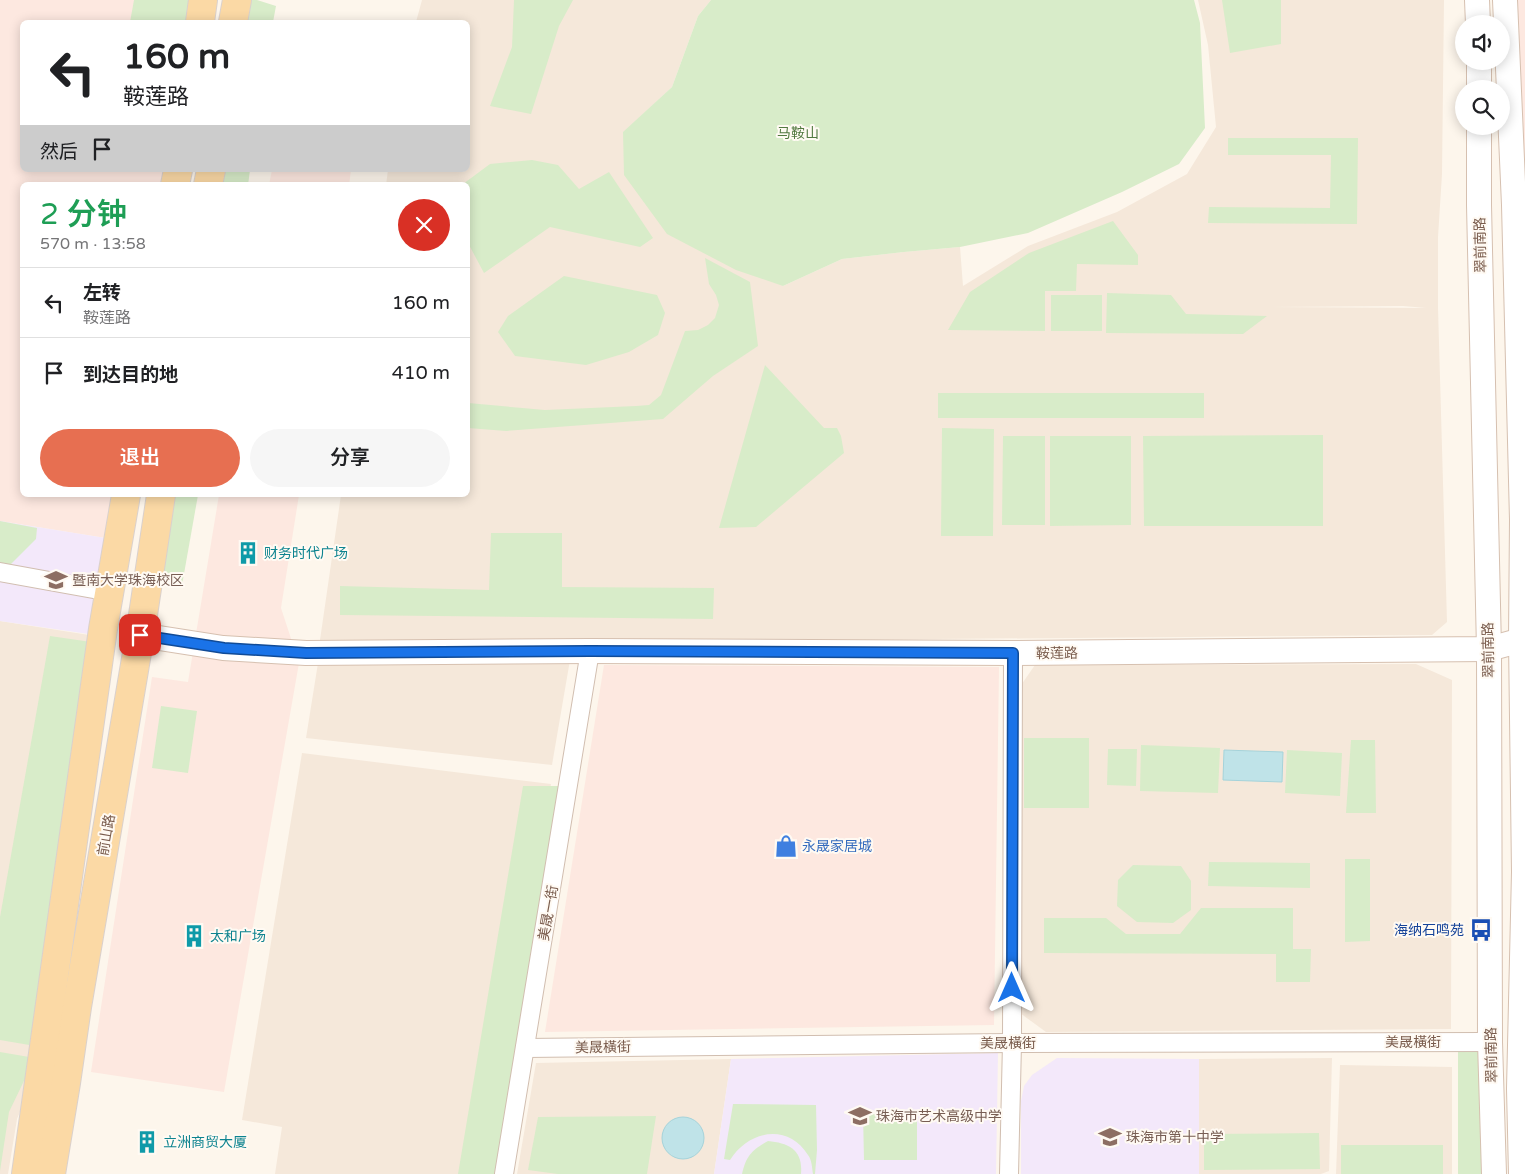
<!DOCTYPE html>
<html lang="zh">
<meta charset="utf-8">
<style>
body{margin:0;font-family:"Varela Round","Noto Sans SC",sans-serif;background:#f6f6f6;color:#202124;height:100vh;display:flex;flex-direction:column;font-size:19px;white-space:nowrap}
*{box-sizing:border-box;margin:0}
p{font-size:16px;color:#757577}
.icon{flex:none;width:28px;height:28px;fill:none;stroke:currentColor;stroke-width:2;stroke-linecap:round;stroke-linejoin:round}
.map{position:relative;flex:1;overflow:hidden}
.drawer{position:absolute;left:20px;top:182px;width:450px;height:315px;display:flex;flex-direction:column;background:#fff;border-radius:8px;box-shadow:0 2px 12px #0003}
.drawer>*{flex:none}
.top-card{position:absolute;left:20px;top:20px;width:450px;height:152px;border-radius:8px;box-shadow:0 2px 12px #0003;background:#fff;color:#202124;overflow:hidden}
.buttons{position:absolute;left:1455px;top:15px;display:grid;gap:10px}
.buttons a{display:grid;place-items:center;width:55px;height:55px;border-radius:50%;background:#fff;box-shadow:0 2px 12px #0003;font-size:25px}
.pin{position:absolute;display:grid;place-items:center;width:42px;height:42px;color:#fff;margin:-21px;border-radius:10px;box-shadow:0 2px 8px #0006}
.me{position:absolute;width:55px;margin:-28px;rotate:0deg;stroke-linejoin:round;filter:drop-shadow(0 0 4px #0008)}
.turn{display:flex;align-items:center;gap:18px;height:105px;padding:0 20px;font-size:22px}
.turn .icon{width:65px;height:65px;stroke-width:2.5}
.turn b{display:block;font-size:35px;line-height:42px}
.then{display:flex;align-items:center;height:48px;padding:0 20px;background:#0003;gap:10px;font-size:19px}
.round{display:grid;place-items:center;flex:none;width:52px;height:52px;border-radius:26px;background:#f6f6f6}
.summary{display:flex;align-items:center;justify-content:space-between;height:85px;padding:0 20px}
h1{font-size:30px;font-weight:600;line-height:38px;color:#1e9e55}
.cta{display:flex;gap:10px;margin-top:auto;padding:10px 20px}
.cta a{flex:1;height:58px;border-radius:30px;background:#e76f51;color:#fff;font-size:20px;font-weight:600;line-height:58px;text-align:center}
.cta a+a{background:#f6f6f6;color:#202124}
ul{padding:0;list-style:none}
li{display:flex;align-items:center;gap:15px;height:70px;padding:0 20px;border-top:1px solid #e0e0e0}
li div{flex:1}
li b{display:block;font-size:19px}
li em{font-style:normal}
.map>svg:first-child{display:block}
</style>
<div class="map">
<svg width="1525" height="1174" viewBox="0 0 1525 1174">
<rect width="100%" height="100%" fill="#fdf6ec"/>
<g fill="#f5e8da" fill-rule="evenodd">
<path d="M422,0H711L698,16L672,87L623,133L783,286L842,259L904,252L960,247L963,286L1028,246L1117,212L1187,174L1216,127L1208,45L1198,0H1444L1442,174L1438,237V308L1447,622L1432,635L817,640H320L341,495H468V185H386L388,170H468V22H416ZM1403,306L1426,308L1261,307Z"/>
<path d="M0,621L102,637L44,1053L17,1119L8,1174H0Z"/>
<path d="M570,660L552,765L306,738L318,663Z"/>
<path d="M1416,664L1452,680L1451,1029L1046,1032L1020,1013L1019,688L1035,665Z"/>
<path d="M302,753L551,784L483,1174H275L282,1127L242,1120Z"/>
<path d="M1332,1058L1329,1171L1321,1174H1199V1059Z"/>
<path d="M731,1059L714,1174H517L536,1063Z"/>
<path d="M1340,1065L1452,1067V1174H1336Z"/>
</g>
<g fill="#fde8e0">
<path d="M0,0H203L199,22H22V170H177L175,185H22V495H126L118,540L0,521Z"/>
<path d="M1507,0H1525V203Z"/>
<path d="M272,170H351L349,185H269Z"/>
<path d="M219,495H299L281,608L299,663L224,1092L91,1072L152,677L188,682Z"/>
<path d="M604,665L999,667L994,1025L545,1032Z"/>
</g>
<g fill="#f3e8fa">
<path d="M0,521L118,540L102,636L0,621Z"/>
<path d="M998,1053L996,1174H714L731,1059Z"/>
<path d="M1057,1058L1199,1059V1174H1021V1101L1024,1086L1032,1075Z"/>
</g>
<g fill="#d8ecc9">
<path d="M134,0H199L196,22H130Z"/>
<path d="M248,0H257L276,6L273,22H245Z"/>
<path d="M514,0H573L559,26L531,114L490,106L512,47Z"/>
<path d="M711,0H1194L1200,23L1205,128L1179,164L1122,192L1028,233L960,247L904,252L842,259L783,286L736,270L667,234L624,175L623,132L672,87L698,16Z"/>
<path d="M1222,0H1281V44L1230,53Z"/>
<path d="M1228,138H1358L1357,224L1208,223L1209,207L1330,208L1331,155H1228Z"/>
<path d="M532,160L558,165L579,189L609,172L653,238L640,247L550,227L484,273L468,243V185H463V184L490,164Z"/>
<path d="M219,170H250L248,185H217Z"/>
<path d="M1113,221L1138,255V265L1077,264L1076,291H1045V331L948,330L970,292L1029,253Z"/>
<path d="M705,258L750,282L758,346L713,376L663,419L506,431L468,428V403L545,410L636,406L649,405L661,395L685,331L698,330L708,325L715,318L719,305L716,295L709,284Z"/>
<path d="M564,276L657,295L665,313L658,335L629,352L586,365L515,356L498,332L508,316Z"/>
<path d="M1107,293L1171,295L1186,314L1267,316L1243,334L1106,333Z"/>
<rect x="1051" y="295" width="51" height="36"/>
<path d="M765,365L824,428H837L841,436L844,453L756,527L719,528Z"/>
<rect x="938" y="393" width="266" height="25"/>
<path d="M942,428L994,429L993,536H941Z"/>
<path d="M1323,435V526H1144L1143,436Z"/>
<path d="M1003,436H1045V525H1002Z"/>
<path d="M1050,436H1131V525L1050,526Z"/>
<path d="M172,495H198L182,585L157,581Z"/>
<path d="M0,521L37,528L36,539L9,566L0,565Z"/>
<path d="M491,533H562V587L714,588L713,619L340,615V586L489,590Z"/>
<path d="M50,636L98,643L41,1047L0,1040V917Z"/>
<path d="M161,706L197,711L188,773L152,768Z"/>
<rect x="1024" y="738" width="65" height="70"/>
<path d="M1351,740H1375L1376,813H1346Z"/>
<path d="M1141,745L1220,748L1218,793L1140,791Z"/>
<path d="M1108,749H1137L1136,786L1107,785Z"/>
<path d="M1287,750L1342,753L1340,796L1285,793Z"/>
<path d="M523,786H559L496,1174H458Z"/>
<path d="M1345,859H1370V941L1345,942Z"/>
<path d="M1209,862L1310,863V888L1208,886Z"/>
<path d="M1133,865L1181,866L1191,881V910L1173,923L1137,922L1117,906L1118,880Z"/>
<path d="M1201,908H1293V949H1311L1310,982H1276V954L1044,953V918H1106L1126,934H1180Z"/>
<path d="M1458,1051L1483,1052L1487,1174H1458Z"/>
<path d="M0,1052L35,1058L9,1112L0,1171Z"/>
<path d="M733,1104L816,1105L817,1150L815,1174H813C812,1168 812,1160 808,1155C788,1123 749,1130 730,1160L724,1159Z"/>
<path d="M863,1114H917V1160H864Z"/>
<path d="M656,1116L647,1174H558L528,1170L538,1117Z"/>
<path d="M1319,1133L1320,1169L1204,1170V1134Z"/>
<path d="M768,1141C789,1143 803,1150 801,1174H742C746,1156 752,1150 768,1141Z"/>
<rect x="1341" y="1145" width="102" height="29"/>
</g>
<g fill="#bfe3e8" stroke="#a5d3da">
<path d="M1224,750L1283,752L1282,782L1223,780Z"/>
<circle cx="683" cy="1138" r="21"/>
</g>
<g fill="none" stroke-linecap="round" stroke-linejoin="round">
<defs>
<g id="street">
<path d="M0,572L110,592"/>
<path d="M525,1048L1012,1043L1490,1042"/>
<path d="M504,1174L590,651"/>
<path d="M1009,1174L1012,1043L1013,653"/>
</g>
<g id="secondary">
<path d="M1477,0L1478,24"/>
<path d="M1505,0L1514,205L1522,520L1521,640L1524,872L1519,1089L1521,1174"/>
<path d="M1479,61V89"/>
<path d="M1479,126V205L1489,649L1490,1042L1494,1174"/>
<path d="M140,635L223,648L306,653L590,651L1013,653L1489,649L1525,639"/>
</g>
<g id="primary">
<path d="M200,22L203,0"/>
<path d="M233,22L237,0"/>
<path d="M175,185L178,170"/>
<path d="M208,185L211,170"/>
<path d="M26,1174L103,629L126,495"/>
<path d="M51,1174L66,1083L77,1007L140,635L161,495"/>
</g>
</defs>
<use href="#street" stroke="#d1beb0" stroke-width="20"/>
<use href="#secondary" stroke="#d6c0b0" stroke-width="26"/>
<use href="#primary" stroke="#dad1cd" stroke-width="30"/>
<use href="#street" stroke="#fff" stroke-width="18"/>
<use href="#secondary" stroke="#fff" stroke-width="24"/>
<use href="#primary" stroke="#fbd9a5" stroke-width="28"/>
</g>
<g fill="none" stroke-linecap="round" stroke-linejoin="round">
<defs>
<path id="route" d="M140,635L224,648L306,653L590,651L1013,653L1012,988"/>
</defs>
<use href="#route" stroke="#114b97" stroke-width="12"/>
<use href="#route" stroke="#1a73e8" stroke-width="9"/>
</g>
<defs>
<symbol id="building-bare" viewBox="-9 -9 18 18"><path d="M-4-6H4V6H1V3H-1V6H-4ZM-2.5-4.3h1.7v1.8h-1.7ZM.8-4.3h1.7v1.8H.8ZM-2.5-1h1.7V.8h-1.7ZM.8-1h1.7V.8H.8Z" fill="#0f9aa8" stroke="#fffaf3" stroke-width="2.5" paint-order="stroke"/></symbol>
<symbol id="university-bare" viewBox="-9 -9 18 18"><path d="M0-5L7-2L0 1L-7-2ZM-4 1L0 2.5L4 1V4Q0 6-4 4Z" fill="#8d6e63" stroke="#fffaf3" stroke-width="2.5" paint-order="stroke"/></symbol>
<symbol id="shop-bare" viewBox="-9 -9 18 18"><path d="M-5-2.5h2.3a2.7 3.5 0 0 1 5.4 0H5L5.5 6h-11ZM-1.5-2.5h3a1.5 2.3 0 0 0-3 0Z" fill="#3f7fe0" stroke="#fffaf3" stroke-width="2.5" paint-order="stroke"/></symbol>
<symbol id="bus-bare" viewBox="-9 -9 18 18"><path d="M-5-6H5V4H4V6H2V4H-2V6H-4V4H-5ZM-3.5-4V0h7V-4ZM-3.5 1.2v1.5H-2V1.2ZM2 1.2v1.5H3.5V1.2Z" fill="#1a4fb4" stroke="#fffaf3" stroke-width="2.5" paint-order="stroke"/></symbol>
<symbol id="school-bare" viewBox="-9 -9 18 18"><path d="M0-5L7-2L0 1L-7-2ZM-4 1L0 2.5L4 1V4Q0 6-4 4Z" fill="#8d6e63" stroke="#fffaf3" stroke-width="2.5" paint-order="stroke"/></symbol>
</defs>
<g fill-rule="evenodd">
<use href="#building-bare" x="232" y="537" width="32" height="32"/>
<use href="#university-bare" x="40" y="564" width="32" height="32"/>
<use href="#shop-bare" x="770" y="830" width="32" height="32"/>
<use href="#bus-bare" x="1465" y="914" width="32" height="32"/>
<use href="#building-bare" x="178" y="920" width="32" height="32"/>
<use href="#school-bare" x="844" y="1100" width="32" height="32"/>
<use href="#school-bare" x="1094" y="1121" width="32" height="32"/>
<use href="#building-bare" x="131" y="1126" width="32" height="32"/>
</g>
<g text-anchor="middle" stroke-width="4" stroke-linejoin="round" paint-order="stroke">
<g font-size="14" fill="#537a41" stroke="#fffaf3">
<text x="798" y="138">马鞍山</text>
</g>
<g font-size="14" fill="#7a5c4d" stroke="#fffaf3">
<text transform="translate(1480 245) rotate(-91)" y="5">翠前南路</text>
<text transform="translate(1488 650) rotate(-91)" y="5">翠前南路</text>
<text transform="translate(1057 653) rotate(-1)" y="5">鞍莲路</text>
<text transform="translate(106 835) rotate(-80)" y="5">前山路</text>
<text transform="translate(548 913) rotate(-80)" y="5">美晟一街</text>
<text x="1413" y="1047">美晟橫街</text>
<text x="1008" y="1048">美晟橫街</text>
<text transform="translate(603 1047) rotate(-1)" y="5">美晟橫街</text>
<text transform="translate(1491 1055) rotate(-91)" y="5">翠前南路</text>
</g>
<g font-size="14" fill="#0d838f" stroke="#fffaf3" text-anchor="start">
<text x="264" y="558">财务时代广场</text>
<text x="210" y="941">太和广场</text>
<text x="163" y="1147">立洲商贸大厦</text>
</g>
<g font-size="14" fill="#785e54" stroke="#fffaf3" text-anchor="start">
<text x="72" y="585">暨南大学珠海校区</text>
<text x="876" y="1121">珠海市艺术高级中学</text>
<text x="1126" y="1142">珠海市第十中学</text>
</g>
<g font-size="14" fill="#366cbe" stroke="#fffaf3" text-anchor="start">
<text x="802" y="851">永晟家居城</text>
</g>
<g font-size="14" fill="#164399" stroke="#fffaf3" text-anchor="end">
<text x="1464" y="935">海纳石鸣苑</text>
</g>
</g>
</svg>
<div class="buttons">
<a><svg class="icon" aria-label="sound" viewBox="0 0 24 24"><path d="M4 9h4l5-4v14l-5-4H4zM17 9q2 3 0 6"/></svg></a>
<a><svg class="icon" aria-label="search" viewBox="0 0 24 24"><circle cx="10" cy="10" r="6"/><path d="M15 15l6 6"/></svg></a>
</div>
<div class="pin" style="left:140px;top:635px;background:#d93025"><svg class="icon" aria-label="arrive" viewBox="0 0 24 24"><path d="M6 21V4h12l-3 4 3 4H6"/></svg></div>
<svg class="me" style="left:1012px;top:988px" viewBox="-20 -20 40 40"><path d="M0-17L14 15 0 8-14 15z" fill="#1a73e8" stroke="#fff" stroke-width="4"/></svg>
<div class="top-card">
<div class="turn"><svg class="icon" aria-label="left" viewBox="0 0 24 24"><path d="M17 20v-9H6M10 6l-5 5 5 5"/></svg><div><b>160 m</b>鞍莲路</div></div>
<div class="then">然后<svg class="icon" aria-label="arrive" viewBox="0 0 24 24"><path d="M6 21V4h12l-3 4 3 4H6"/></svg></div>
</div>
<section class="drawer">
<div class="summary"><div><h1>2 分钟</h1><p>570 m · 13:58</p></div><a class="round" style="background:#d93025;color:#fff"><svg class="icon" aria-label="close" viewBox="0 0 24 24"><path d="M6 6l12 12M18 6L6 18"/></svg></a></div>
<ul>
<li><svg class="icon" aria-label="left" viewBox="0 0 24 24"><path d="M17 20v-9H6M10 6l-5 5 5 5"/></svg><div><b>左转</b><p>鞍莲路</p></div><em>160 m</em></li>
<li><svg class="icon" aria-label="arrive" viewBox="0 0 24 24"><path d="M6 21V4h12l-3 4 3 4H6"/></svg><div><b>到达目的地</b></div><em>410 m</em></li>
</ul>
<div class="cta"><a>退出</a><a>分享</a></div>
</section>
</div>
